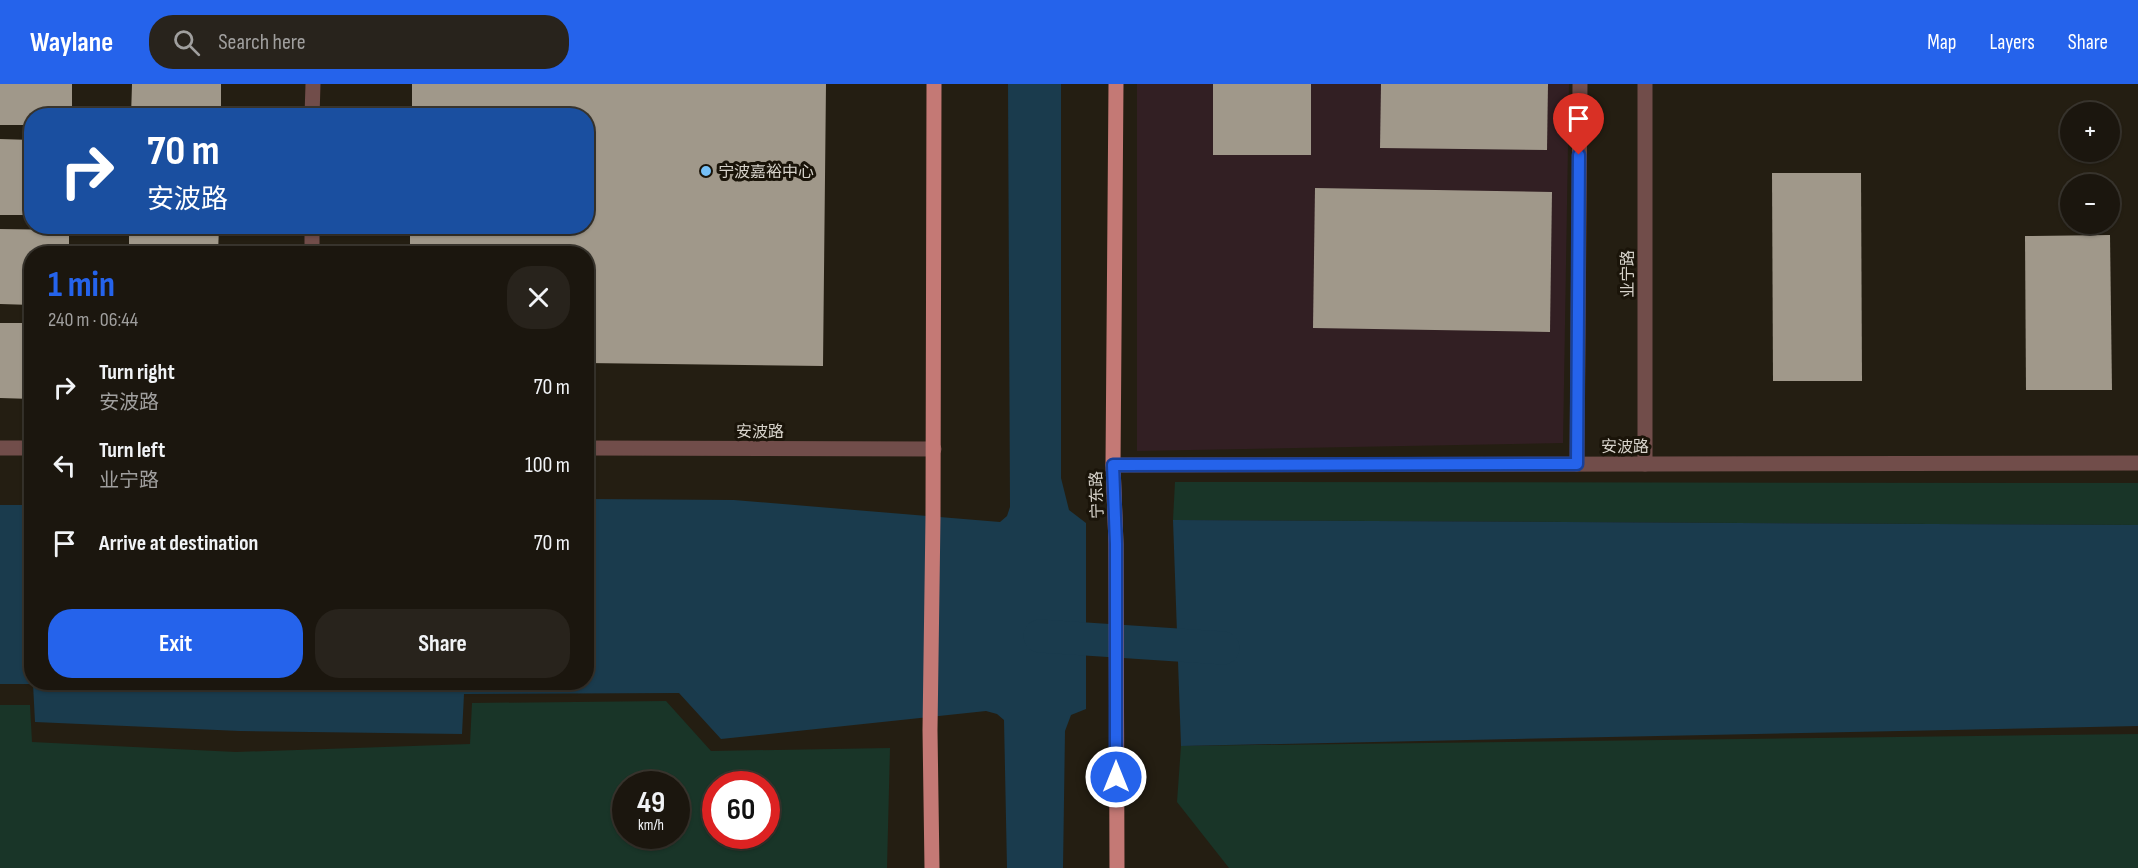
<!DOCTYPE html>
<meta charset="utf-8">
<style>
body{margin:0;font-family:"Sofia Sans Condensed","Noto Sans SC",sans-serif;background:#28231c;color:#f1f3f6;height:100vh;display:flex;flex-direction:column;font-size:22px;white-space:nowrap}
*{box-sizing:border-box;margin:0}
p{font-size:20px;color:#a09f9e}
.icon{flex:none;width:33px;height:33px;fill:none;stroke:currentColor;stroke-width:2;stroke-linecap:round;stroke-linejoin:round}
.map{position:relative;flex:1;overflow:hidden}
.details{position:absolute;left:24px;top:162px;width:570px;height:444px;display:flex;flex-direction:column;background:#1b160e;border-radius:24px;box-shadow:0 2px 4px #0004,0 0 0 2px #39352e}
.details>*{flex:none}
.guide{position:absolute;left:24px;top:24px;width:570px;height:126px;border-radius:24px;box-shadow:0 2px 4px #0004,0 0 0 2px #39352e;background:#1a4fa0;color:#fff;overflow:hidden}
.fabs{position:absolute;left:2060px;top:18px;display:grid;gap:12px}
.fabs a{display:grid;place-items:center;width:60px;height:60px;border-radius:50%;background:#1b160e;box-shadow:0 2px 4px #0004,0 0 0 2px #39352e;font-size:30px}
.speed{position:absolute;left:612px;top:687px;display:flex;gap:12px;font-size:30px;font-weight:700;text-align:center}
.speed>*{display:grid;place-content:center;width:78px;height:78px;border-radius:50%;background:#1b160e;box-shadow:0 2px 4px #0004,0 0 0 2px #39352e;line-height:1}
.speed small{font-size:15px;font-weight:400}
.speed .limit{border:9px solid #d22;background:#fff;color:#111}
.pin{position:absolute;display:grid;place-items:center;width:51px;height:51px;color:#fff;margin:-62px -26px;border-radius:50% 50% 50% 0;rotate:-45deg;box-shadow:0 0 6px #0007}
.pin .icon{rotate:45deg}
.me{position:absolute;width:66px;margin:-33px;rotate:0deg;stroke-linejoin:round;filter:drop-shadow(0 0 4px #0008)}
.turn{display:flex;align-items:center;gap:21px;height:126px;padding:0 24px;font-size:27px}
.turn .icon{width:78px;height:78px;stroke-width:2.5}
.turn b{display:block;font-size:42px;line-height:51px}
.round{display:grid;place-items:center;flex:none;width:63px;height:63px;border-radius:24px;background:#28231c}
.summary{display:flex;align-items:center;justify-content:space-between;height:102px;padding:0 24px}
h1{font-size:36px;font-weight:700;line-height:45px;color:#2563eb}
.button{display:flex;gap:12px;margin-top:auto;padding:12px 24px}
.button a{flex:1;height:69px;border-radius:24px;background:#2563eb;color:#fff;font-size:24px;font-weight:700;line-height:69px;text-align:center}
.button a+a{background:#28231c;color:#f1f3f6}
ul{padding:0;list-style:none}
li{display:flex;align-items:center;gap:18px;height:78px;padding:0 24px}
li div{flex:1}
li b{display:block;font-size:22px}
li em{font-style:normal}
header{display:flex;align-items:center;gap:36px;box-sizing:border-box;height:84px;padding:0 30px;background:#2563eb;color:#fff}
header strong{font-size:28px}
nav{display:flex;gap:33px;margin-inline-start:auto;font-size:21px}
.search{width:420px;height:54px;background:#28231c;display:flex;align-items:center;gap:15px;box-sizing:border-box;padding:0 21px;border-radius:24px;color:#a09f9e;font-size:22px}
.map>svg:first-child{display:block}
</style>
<header>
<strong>Waylane</strong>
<div class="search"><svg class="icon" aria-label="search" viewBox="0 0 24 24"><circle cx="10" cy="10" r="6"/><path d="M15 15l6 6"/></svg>Search here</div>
<nav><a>Map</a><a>Layers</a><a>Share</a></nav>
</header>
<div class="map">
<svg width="2138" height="784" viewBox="0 0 2138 784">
<rect width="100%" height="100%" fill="#241e12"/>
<path fill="#321f23" d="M1137,0H1569L1563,359L1137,367Z"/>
<g fill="#193528" fill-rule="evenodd">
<path d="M1175,398L2138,399V441L1173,436Z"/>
<path d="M666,617L711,667L890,664L887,784H0V621H30L32,658L236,668L470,660L472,619ZM626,700H676V752H626ZM716,700H766V752H716Z"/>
<path d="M2138,650V784H1229L1177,718L1181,662Z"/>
</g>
<g fill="#1a3b4d">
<path d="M1008,0H1061V394L1069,426L1086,439V625L1071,631L1065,647L1063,784H1007L1004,636L997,630L986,627L721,655L679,609L464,610L462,650L240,647L35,638L33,600H0V421H31L32,598H586L587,415L734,416L1000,438L1007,432L1010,423Z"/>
<path d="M1173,436L2138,441V642L1181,662Z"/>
</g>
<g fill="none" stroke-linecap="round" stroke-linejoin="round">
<path stroke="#1a3b4d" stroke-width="33" d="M1040,552L1223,564"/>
</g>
<g fill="#a0988a">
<path d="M0,0H72V32H32V41H0Z"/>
<path d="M132,0H221V32H131Z"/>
<path d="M412,0H826L823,282L586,279V170H410V142H586V32H412Z"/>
<rect x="1213" y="0" width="98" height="71"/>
<path d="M1381,0H1548L1547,66L1380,64Z"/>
<path d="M0,55L32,56V131H0Z"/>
<path d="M1772,89H1861L1862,297H1773Z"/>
<path d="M1315,104L1552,108L1550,248L1313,244Z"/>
<path d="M129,142H219L218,170H129Z"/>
<path d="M0,145L69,146V170H32V221L0,220Z"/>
<path d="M2110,151L2112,306H2026L2025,152Z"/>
<path d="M0,239H32V315L0,314Z"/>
</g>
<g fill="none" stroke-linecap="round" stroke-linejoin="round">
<g stroke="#714d4a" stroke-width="15">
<path d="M1645,0V380"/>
<path d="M312,32L313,0"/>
<path d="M312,170V142"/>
<path d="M0,364H32"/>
<path d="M586,364L934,365"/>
<path d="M1577,380L1580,0"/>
<path d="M1113,381L2138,379"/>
</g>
<g stroke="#c47975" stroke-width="15">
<path d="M1116,0L1113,381L1116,460L1117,784"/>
<path d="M932,784L930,646L933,433L934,0"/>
</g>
</g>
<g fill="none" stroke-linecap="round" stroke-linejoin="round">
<defs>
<path id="route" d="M1116,693V460L1113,381L1577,380L1579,71"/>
</defs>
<use href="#route" stroke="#184099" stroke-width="15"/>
<use href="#route" stroke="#2563eb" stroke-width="10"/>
</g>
<circle fill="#76c0f7" stroke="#1a1409" stroke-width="2" cx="706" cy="87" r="6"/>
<g text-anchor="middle" stroke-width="6" stroke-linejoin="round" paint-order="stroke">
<g font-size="16" fill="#d7d3cb" stroke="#1a1409" text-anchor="start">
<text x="718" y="93">宁波嘉裕中心</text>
</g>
<g font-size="16" fill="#d7d3cb" stroke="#1a1409">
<text transform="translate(1627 190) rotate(-90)" y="6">业宁路</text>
<text x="760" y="353">安波路</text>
<text x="1625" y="368">安波路</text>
<text transform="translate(1096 411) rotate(-92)" y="6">宁东路</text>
</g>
</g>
</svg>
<div class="fabs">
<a>+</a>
<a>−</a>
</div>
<div class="speed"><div>49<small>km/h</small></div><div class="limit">60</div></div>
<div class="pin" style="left:1579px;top:71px;background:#d93025"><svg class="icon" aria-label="arrive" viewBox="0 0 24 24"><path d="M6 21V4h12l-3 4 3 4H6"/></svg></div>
<svg class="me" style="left:1116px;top:693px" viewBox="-20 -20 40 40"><circle r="17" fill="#2563eb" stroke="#fff" stroke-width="3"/><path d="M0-11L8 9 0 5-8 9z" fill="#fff"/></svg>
<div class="guide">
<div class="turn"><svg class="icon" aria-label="right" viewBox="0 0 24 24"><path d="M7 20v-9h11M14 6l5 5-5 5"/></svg><div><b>70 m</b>安波路</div></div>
</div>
<section class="details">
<div class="summary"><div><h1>1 min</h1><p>240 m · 06:44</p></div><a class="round"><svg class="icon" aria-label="close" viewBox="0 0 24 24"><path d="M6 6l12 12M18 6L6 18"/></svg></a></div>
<ul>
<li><svg class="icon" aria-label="right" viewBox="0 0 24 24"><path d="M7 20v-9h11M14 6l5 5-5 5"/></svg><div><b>Turn right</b><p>安波路</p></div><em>70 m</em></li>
<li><svg class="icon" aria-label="left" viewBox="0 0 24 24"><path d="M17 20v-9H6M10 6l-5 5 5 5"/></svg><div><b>Turn left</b><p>业宁路</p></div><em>100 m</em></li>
<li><svg class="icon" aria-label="arrive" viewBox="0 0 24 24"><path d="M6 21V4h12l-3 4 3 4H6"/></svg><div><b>Arrive at destination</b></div><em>70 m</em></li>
</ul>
<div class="button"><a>Exit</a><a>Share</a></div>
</section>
</div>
